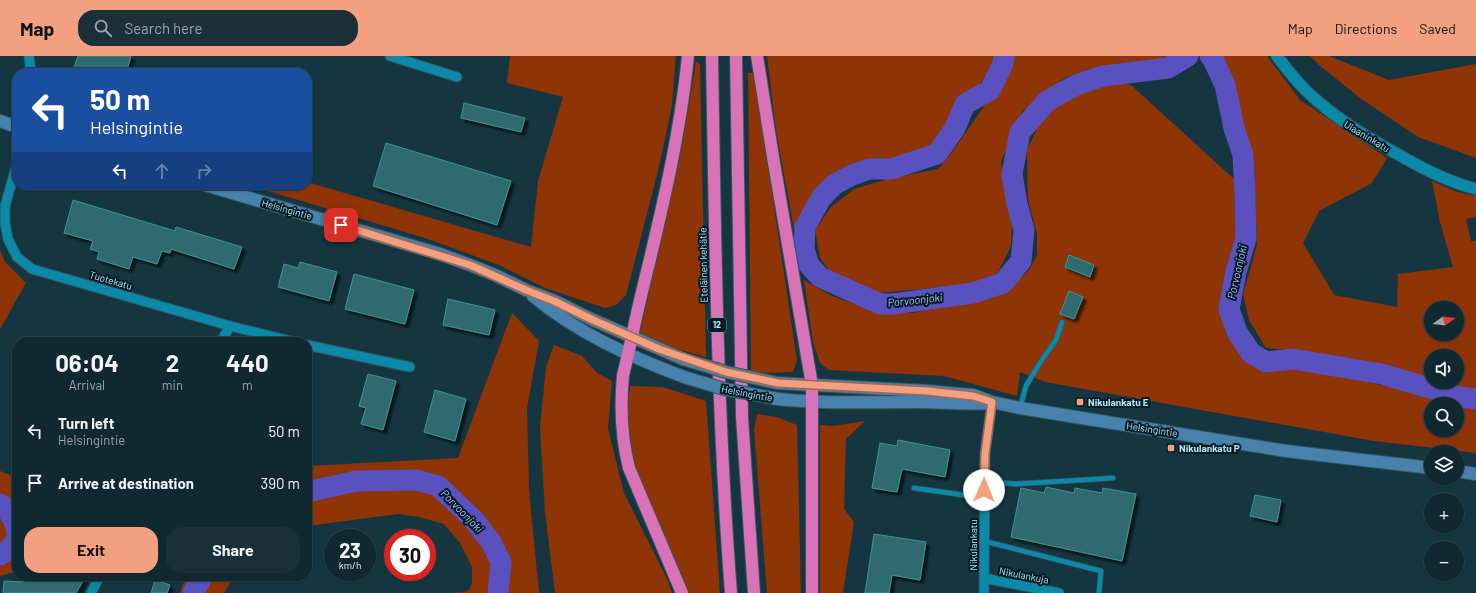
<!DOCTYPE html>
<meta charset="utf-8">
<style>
body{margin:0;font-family:Barlow,sans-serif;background:#193038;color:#f1f3f6;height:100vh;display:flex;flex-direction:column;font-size:15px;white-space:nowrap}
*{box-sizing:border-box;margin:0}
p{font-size:13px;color:#9ca6ab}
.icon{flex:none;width:22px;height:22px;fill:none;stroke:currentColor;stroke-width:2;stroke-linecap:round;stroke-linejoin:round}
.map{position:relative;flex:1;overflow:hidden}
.details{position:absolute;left:12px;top:281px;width:300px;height:244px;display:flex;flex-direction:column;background:#102830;border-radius:16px;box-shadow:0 1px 3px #0004,0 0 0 1px #30444c}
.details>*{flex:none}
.hud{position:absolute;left:12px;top:12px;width:300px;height:122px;border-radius:16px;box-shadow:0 1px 3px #0004,0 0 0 1px #30444c;background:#1a4fa0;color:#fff;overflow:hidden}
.needle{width:26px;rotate:75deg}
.tools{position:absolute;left:1424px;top:245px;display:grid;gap:8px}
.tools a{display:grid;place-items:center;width:40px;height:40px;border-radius:50%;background:#102830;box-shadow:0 1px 3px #0004,0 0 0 1px #30444c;font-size:20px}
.speed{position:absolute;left:324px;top:473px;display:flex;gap:8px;font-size:20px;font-weight:700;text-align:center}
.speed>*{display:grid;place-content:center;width:52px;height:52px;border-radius:50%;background:#102830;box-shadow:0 1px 3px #0004,0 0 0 1px #30444c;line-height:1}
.speed small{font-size:10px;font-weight:400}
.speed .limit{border:6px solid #d22;background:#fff;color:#111}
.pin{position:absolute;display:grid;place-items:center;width:34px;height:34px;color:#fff;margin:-17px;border-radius:8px;box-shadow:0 2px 6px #0006}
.me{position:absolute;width:44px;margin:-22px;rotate:1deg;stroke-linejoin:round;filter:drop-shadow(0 0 3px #0008)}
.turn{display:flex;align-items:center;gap:14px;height:84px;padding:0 12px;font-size:18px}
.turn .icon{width:52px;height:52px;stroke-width:2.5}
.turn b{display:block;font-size:28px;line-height:34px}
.lanes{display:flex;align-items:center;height:38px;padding:0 12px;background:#0003;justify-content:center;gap:20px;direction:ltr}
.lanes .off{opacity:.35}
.eta{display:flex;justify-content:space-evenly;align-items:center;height:68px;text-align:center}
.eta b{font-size:24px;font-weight:700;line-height:28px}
.cta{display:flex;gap:8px;margin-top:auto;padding:8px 12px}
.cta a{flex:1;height:46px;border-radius:16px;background:#f2a080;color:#111;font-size:16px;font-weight:700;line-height:46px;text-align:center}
.cta a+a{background:#193038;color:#f1f3f6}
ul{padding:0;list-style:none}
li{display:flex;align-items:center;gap:12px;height:52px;padding:0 12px}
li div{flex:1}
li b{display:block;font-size:15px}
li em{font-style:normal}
header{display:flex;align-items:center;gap:24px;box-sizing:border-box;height:56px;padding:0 20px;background:#f2a080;color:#111}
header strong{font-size:19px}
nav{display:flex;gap:22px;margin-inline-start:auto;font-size:14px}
.search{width:280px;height:36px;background:#193038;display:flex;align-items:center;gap:10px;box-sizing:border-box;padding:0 14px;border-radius:16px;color:#9ca6ab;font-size:15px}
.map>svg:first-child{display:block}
</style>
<header>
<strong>Map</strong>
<div class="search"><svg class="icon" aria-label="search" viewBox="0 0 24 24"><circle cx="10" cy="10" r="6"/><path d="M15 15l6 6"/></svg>Search here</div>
<nav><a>Map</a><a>Directions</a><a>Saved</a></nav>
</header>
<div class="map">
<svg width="1476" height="537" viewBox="0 0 1476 537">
<defs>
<filter id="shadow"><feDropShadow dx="3.5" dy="3.5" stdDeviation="1" flood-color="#0009"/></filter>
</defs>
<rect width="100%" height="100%" fill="#153640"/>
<g fill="#8f3405" fill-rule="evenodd">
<path d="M510,0H676L672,49L659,111L626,239L616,249L605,252L545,232L499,209L425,182L248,129H307V126L531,191L538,125L563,41L507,27Z"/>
<path d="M767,0H995V7L977,32L957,43L937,87L923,95L850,112L819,134L799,161L796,184L776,74Z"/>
<path d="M1012,0H1169L1162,4L1115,8L1066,21L1022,56L1001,106L1012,170L1011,190L997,218L974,228L868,238L834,221L820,202L815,174L831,151L854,133L888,123L938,113L950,99L1012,10Z"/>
<path d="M1220,0H1267L1300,44L1387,102L1372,127L1319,155L1303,187L1334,239L1397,251L1398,218L1453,211L1440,166L1432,125L1457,136L1476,140V161L1466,163L1471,185H1476V334L1463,332L1444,326H1457V300H1431V322L1384,309L1289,294L1266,292L1249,264L1243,238L1257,189L1254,104L1244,76L1234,27ZM1431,252H1457V278H1431Z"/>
<path d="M1310,0H1329L1389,24L1476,8V102L1418,81L1360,42L1318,8Z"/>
<path d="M696,6L700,8L706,301L673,292L640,277L683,85Z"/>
<path d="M748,17H754L795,291L797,305L793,316L766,317L751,315Z"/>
<path d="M1114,25L1131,29L1234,123L1236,180L1220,253L1226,278L1245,304L1265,317L1292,310L1476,349V397L1374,385L1045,326L1020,316L1017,340L944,320L829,314L820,307L813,286L804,224L832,240L877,256L912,257L966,246L1008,234L1029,214L1037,199V178L1028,144L1027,94L1040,66L1066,42ZM1431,348H1457V374H1431Z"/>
<path d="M0,194L5,206L26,227L0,273Z"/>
<path d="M512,257L539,285L527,352L529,434L539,537H447L465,536L470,533L472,527V511L460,487L444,468L419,461L398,458L307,470V410L458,402Z"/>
<path d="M554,289L582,300L597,317L612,325L608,373L624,437L668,525L672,537H555L545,456L540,371L546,311Z"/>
<path d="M630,330L663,331L706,345L720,537H689L645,435L633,403L629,387L627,358Z"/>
<path d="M757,358L777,361L797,369L801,537H767L754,374Z"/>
<path d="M865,365L846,383L844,453L854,466L843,537H820V369L833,370Z"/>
<path d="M0,415L17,422V515L0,520Z"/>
<path d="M186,520H234L224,537H180Z"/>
</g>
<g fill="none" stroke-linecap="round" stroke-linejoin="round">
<g stroke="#5951c0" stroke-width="21">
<path d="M1004,0L1003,8L990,34L965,48L955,72L937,98L891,113H869L852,119L835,128L821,142L805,171L804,194L809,209L820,221L880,248H893L973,237L1003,227L1021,205L1024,174L1017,148L1012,118L1020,76L1047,45L1076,29L1103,20L1168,12L1188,0"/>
<path d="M1210,0L1212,1L1225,29L1234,72L1243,99L1245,138L1246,182L1236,216L1229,253L1237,276L1251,297L1266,306L1293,303L1382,318L1460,341L1476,343"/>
<path d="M307,436L356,425L417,424L438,430L473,463L491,486L501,506L498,537"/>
<path d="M0,448C10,454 20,472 16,484C13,490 6,496 0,499"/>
<path d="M193,537L203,520"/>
</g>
</g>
<g fill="#2d6b6f" stroke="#3b959b" filter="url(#shadow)">
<path d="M78,0H131L126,17H72Z"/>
<path d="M464,47L525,62L521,76L461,62Z"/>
<path d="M386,87L511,125L497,169L373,130Z"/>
<path d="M73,144L175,175L176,171L242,191L234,213L171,193L170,197L162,195L157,208L133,201L129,213L97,203L99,196L90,193L93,185L64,177Z"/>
<path d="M1069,199L1094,209L1090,221L1065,211Z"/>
<path d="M300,206L337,216L329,245L278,231L284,208L298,212Z"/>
<path d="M354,218L414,234L405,268L345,253Z"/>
<path d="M1069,235L1083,241L1074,263L1060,258Z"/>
<path d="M448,243L495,254L489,279L443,269Z"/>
<path d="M368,318L396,325L383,374L361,368L366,352L359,350Z"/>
<path d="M435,334L466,343L455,385L424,376Z"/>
<path d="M898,384L950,394L945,421L902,413L897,436L872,432L880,387L897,390Z"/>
<path d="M1046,431L1074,437L1075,432L1102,437L1103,432L1136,438L1122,505L1011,481L1021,432L1044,437Z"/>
<path d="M1255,439L1281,444L1277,466L1250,460Z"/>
<path d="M874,478L926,486L920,524L892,519L889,537H865Z"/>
<path d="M23,520H86L76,537H3L4,525L23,526Z"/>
<path d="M155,524L170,529L167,537H151Z"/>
</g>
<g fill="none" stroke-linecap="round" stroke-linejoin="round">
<defs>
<g id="service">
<path d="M1020,352L1026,330L1041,305L1056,284L1062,266"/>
<path d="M984,425L1015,428L1113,422"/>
<path d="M914,432L984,442"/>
<path d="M984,485L1101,515L1099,537"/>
</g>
<g id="minor">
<path d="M29,0L31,17"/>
<path d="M390,0L457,21"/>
<path d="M17,108L5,150V167L8,183L17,201L32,213L230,270L295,286"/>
<path d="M221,286L230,270"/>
<path d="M307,289L410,311"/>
<path d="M984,522L1059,537"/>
<path d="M91,537L100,520"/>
<path d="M984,537L985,397L992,346"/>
</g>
<path id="tertiary" d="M1277,0C1288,15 1301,31 1315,43C1341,66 1371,84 1401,100C1425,114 1449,126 1476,133"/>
<g id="secondary">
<path d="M0,65L17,71"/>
<path d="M205,129L440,198L470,209L495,219L526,234L555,245L591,263L683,303"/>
<path d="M533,240C577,277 631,301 684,321"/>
<path d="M777,327L927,335L973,339L992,346L1020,352L1286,395L1431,412"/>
<path d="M778,343C825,348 872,346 919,346C942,346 965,349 989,347"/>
<path d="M1457,415L1476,418"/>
</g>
<g id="motorway">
<path d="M712,0C715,179 717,358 731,537"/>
<path d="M736,0L742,361L754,537"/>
<path d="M757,0L773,101L812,329V537"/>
<path d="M682,537L629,412C621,381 620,351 623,319C630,292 635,264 642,236C661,158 680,80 688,0"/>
</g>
</defs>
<use href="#service" stroke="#335560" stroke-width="6"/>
<use href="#minor" stroke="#335560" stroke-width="11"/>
<use href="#tertiary" stroke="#335560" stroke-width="13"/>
<use href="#secondary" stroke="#335560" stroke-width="14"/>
<use href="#motorway" stroke="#335560" stroke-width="14"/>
<use href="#service" stroke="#0a89a8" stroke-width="4.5"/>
<use href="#minor" stroke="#0a89a8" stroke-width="9"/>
<use href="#tertiary" stroke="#0a89a8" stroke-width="11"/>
<use href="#secondary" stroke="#4882ac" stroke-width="12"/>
<use href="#motorway" stroke="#d972b6" stroke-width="12"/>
<defs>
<g id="secondary-bridge">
<path d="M683,303L726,316L777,327"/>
<path d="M684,321L724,333L778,343"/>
</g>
</defs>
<use href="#secondary-bridge" stroke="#335560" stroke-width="14" stroke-linecap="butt"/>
<use href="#secondary-bridge" stroke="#4882ac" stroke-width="12"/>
</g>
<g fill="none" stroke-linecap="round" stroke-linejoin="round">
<defs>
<path id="route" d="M341,169L470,209L526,234L554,245L591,263L659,293L726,316L778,327L927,335L973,340L992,346L985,398L984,434"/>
</defs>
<use href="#route" stroke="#9d6853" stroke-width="10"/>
<use href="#route" stroke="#f2a080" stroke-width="7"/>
</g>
<g fill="#f2a080" stroke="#001d27" stroke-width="1.5">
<rect x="1076" y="342" width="8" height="8" rx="2"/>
<rect x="1167" y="388" width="8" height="8" rx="2"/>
</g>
<g text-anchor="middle" stroke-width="4" stroke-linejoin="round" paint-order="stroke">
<rect fill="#001d27" stroke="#7fa8b6" stroke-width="1" x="708" y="262" width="18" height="14" rx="3"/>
<g font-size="9" font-weight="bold" fill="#b5e4f4">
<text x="717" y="272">12</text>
</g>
<g font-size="10" fill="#b5e4f4" stroke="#001d27">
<text transform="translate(1367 80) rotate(31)" y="4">Ulaaninkatu</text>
<text transform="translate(287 153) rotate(16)" y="4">Helsingintie</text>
<text transform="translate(703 209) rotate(-91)" y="4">Eteläinen kehätie</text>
<text transform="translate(111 224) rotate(16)" y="4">Tuotekatu</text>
<text transform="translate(747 337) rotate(11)" y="4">Helsingintie</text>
<text transform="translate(1152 373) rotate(9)" y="4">Helsingintie</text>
<text transform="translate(973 489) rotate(-90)" y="4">Nikulankatu</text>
<text transform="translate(1024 519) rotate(11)" y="4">Nikulankuja</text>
</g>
<g font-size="10" font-weight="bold" fill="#b5e4f4" stroke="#001d27" text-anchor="start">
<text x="1088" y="350">Nikulankatu E</text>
<text x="1179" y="396">Nikulankatu P</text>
</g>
<g font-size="11" font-style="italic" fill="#bcbff8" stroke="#001d27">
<text transform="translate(1237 216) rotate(-77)" y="4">Porvoonjoki</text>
<text transform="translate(915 244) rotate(-6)" y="4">Porvoonjoki</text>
<text transform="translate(462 455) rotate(46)" y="4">Porvoonjoki</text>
</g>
</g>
</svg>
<div class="tools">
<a><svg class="needle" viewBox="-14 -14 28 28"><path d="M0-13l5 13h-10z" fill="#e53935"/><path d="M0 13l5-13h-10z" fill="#9ca6ab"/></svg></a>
<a><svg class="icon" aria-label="sound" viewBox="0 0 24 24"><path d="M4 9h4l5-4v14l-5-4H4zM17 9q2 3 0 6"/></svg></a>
<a><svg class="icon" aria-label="search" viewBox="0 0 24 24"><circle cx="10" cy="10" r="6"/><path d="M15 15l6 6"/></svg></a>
<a><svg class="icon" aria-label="layers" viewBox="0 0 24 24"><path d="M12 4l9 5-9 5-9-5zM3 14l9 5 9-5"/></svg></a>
<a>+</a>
<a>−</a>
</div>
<div class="speed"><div>23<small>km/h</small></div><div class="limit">30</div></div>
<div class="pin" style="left:341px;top:169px;background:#d93025"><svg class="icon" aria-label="arrive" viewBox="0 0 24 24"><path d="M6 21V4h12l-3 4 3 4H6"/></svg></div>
<svg class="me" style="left:984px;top:434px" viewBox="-20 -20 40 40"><circle r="19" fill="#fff"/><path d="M0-13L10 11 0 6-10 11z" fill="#f2a080"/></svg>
<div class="hud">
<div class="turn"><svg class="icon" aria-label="left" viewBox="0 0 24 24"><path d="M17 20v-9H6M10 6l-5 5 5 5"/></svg><div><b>50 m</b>Helsingintie</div></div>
<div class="lanes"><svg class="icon" aria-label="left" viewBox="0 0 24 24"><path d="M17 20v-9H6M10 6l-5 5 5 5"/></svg><svg class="icon off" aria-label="ahead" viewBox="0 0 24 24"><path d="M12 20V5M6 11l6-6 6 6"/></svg><svg class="icon off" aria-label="right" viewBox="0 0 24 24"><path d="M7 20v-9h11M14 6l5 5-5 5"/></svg></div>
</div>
<section class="details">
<div class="eta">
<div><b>06:04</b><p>Arrival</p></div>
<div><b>2</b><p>min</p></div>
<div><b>440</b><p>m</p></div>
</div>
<ul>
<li><svg class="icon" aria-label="left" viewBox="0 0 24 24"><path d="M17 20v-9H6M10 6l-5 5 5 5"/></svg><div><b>Turn left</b><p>Helsingintie</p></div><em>50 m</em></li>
<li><svg class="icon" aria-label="arrive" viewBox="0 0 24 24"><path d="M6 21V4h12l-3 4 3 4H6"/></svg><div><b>Arrive at destination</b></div><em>390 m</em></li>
</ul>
<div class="cta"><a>Exit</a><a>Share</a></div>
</section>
</div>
